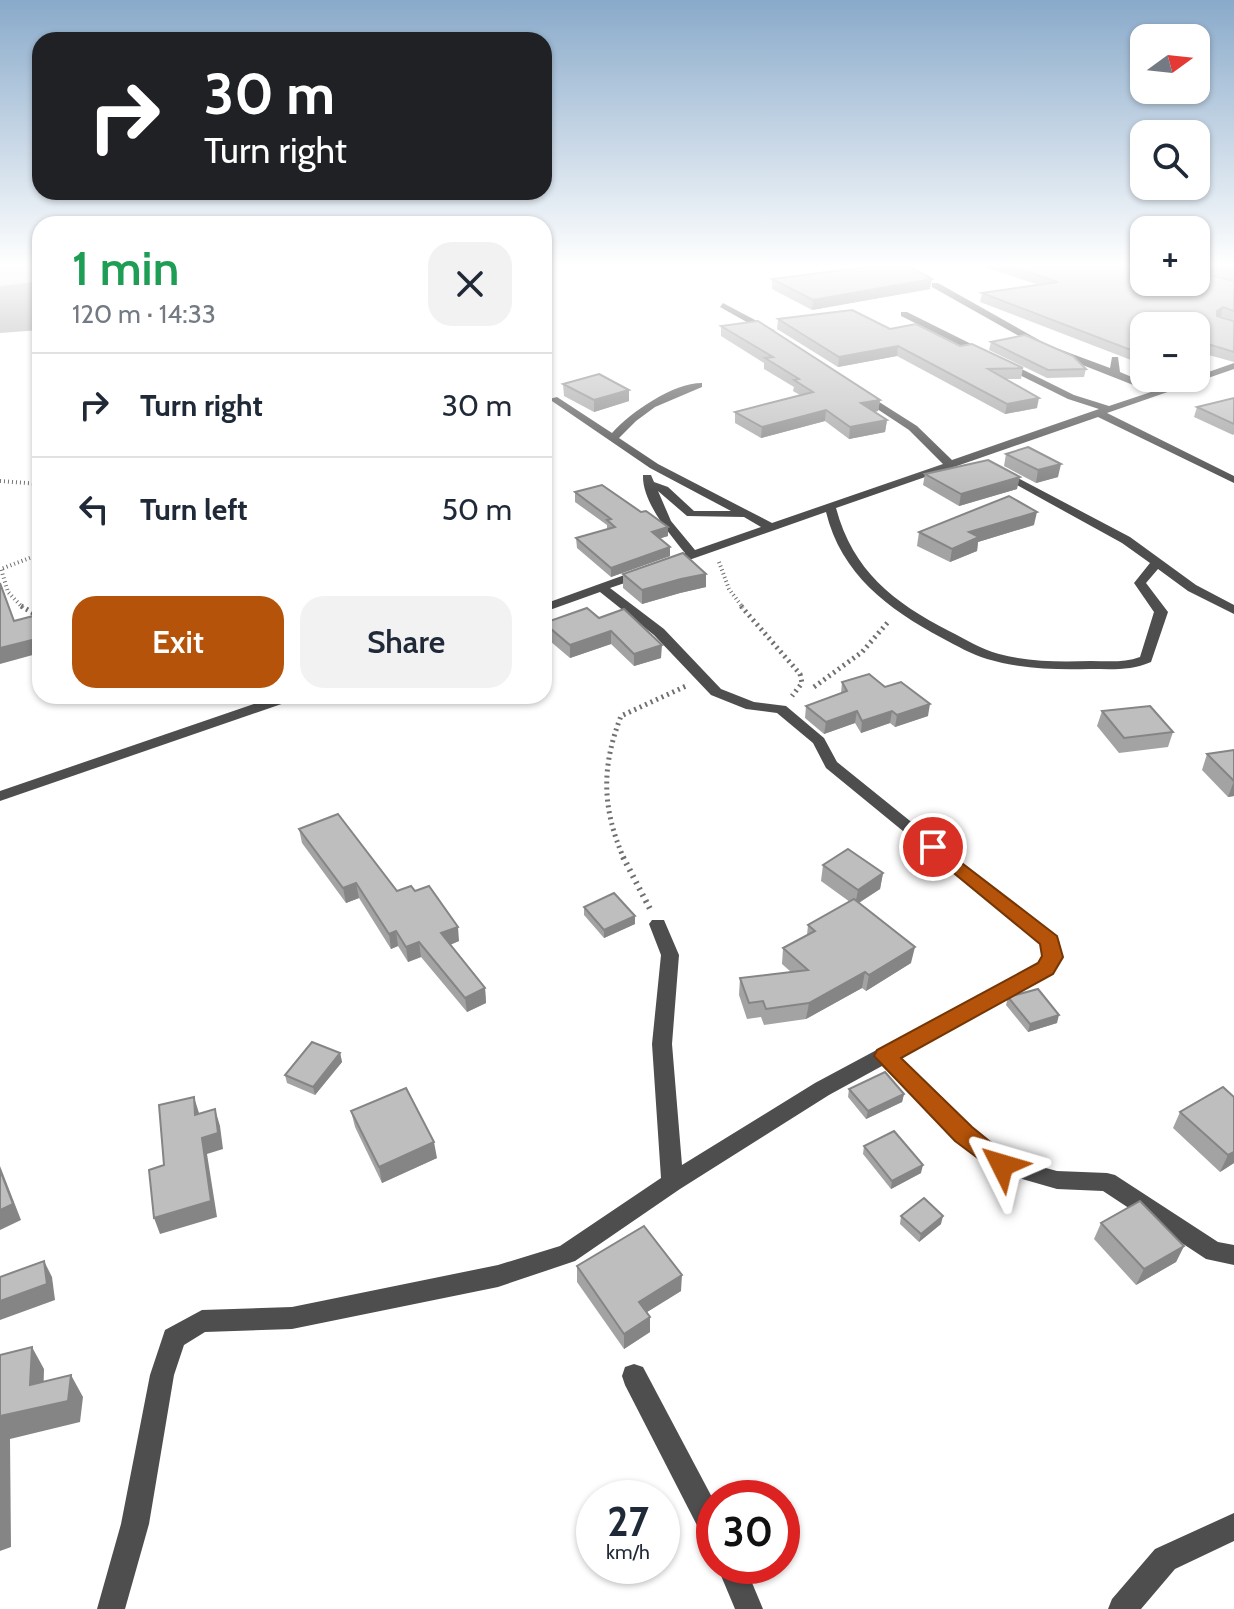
<!DOCTYPE html>
<meta charset="utf-8">
<style>
body{margin:0;font-family:Cabin,sans-serif;background:#f2f2f3;color:#1f2937;height:100vh;display:flex;flex-direction:column;font-size:30px;white-space:nowrap}
*{box-sizing:border-box;margin:0}
p{font-size:26px;color:#747a83}
.icon{flex:none;width:44px;height:44px;fill:none;stroke:currentColor;stroke-width:2;stroke-linecap:round;stroke-linejoin:round}
.map{position:relative;flex:1;overflow:hidden}
.side{position:absolute;left:32px;top:216px;width:520px;height:488px;display:flex;flex-direction:column;background:#fff;border-radius:24px;box-shadow:0 2px 6px #0004}
.side>*{flex:none}
.guide{position:absolute;left:32px;top:32px;width:520px;height:168px;border-radius:24px;box-shadow:0 2px 6px #0004;background:#202124;color:#fff;overflow:hidden}
.needle{width:52px;rotate:75deg}
.tools{position:absolute;left:1130px;top:24px;display:grid;gap:16px}
.tools a{display:grid;place-items:center;width:80px;height:80px;border-radius:16px;background:#fff;box-shadow:0 2px 6px #0004;font-size:40px}
.speed{position:absolute;left:576px;top:1480px;display:flex;gap:16px;font-size:40px;font-weight:700;text-align:center}
.speed>*{display:grid;place-content:center;width:104px;height:104px;border-radius:50%;background:#fff;box-shadow:0 2px 6px #0004;line-height:1}
.speed small{font-size:20px;font-weight:400}
.speed .limit{border:12px solid #d22;background:#fff;color:#111}
.pin{position:absolute;display:grid;place-items:center;width:68px;height:68px;color:#fff;margin:-34px;border:4px solid #fff;border-radius:50%;box-shadow:0 2px 8px #0007}
.me{position:absolute;width:88px;margin:-44px;rotate:310deg;stroke-linejoin:round;filter:drop-shadow(0 0 6px #0008)}
.turn{display:flex;align-items:center;gap:28px;height:168px;padding:0 40px;font-size:36px}
.turn .icon{width:104px;height:104px;stroke-width:2.5}
.turn b{display:block;font-size:56px;line-height:68px}
.round{display:grid;place-items:center;flex:none;width:84px;height:84px;border-radius:24px;background:#f2f2f3}
.headline{display:flex;align-items:center;justify-content:space-between;height:136px;padding:0 40px}
h1{font-size:48px;font-weight:600;line-height:60px;color:#1e9e55}
.button{display:flex;gap:16px;margin-top:auto;padding:16px 40px}
.button a{flex:1;height:92px;border-radius:24px;background:#b45309;color:#fff;font-size:32px;font-weight:600;line-height:92px;text-align:center}
.button a+a{background:#f2f2f3;color:#1f2937}
ul{padding:0;list-style:none}
li{display:flex;align-items:center;gap:24px;height:104px;padding:0 40px;border-top:2px solid #e0e1e3}
li div{flex:1}
li b{display:block;font-size:30px}
li em{font-style:normal}
.map>svg:first-child{display:block}
</style>
<div class="map">
<svg width="1234" height="1609" viewBox="0 0 1234 1609">
<rect width="100%" height="100%" fill="#fff"/>
<path fill="#d5d5d5" d="M0,265H40V281L0,286Z"/>
<path fill="#9c9c9c" d="M40,281V330L0,333V286Z"/>
<g fill="none" stroke-linecap="round" stroke-linejoin="round">
<g stroke="#707070" stroke-width="4" stroke-dasharray="1 3" stroke-linecap="butt">
<path d="M0,481L40,484"/>
<path d="M719,562L729,589L743,608"/>
<path d="M23,608L8,592L1,569L40,554"/>
</g>
<g stroke="#707070" stroke-width="5" stroke-dasharray="2 4" stroke-linecap="butt">
<path d="M21,606L40,617"/>
<path d="M741,606L800,674L802,683L792,696"/>
<path d="M814,687L862,652L889,621"/>
<path d="M624,859C602,808 601,768 621,716L686,686"/>
</g>
<path stroke="#707070" stroke-width="6" stroke-dasharray="2 5" stroke-linecap="butt" d="M623,857L650,909"/>
<g fill="#4e4e4e" fill-rule="evenodd">
<path d="M932,283H938L1048,345L1110,368L1112,357H1118L1120,372L1160,389L1234,363V369L1107,413L1234,476V483L1098,417L836,508C853,571 893,602 949,631C965,639 981,649 999,654C1029,662 1060,662 1091,661C1107,661 1124,663 1140,657L1154,612L1134,583L1150,563L1122,543L995,473L994,471L999,468L1130,537L1196,585L1234,605V614L1188,591L1158,569L1146,583L1168,612L1151,662C1131,671 1111,669 1090,669C1055,670 1021,669 987,659C971,654 957,646 942,638C888,609 841,574 826,512L669,567H661V561L685,553C668,532 642,501 643,475H651L654,482L668,487L694,511H731L650,468L549,399L557,397L612,433C631,412 673,383 702,383V387L655,407L636,421L619,438L658,464L772,523L943,464L909,430L859,397V393H865L917,426L952,460L1099,409L1068,399L901,316V312H907L1074,395L1109,406L1151,392L1042,349L932,287ZM658,491L687,516L744,517L761,527L695,550L671,521Z"/>
<path d="M723,303L774,330L775,332L768,334L720,307Z"/>
<path d="M644,568L648,569V575L610,588L664,629L721,689L754,702L786,706L824,738L837,762L1059,941L1062,957L1053,973L899,1057L971,1128L1008,1158L1057,1171L1107,1173L1115,1175L1218,1242L1234,1245V1265L1206,1259L1103,1191L1057,1189L994,1171L957,1140L882,1066L829,1095L680,1189L575,1261L498,1287L292,1329L205,1332L184,1345L174,1375L149,1524L125,1609H97L121,1524L150,1375L165,1330L202,1310L292,1307L498,1265L560,1246L661,1178L652,1044L661,955L649,924L652,920H664L679,955L672,1044L682,1165L815,1083L1039,963L1044,957L1041,944L826,768L813,743L777,713L746,709L711,695L654,635L600,592L544,612V604Z"/>
<path d="M277,696H298L296,699L0,801V791Z"/>
<path d="M634,1364L643,1367L714,1501V1543L704,1539L625,1385L622,1376L625,1367Z"/>
<path d="M1234,1513V1541L1175,1569L1141,1609H1108L1112,1599L1155,1549Z"/>
<path d="M717,1566H745L763,1609H735Z"/>
</g>
</g>
<g fill="#a3a3a3">
<path d="M978,265H1234V280L1197,270L1198,272L1234,281V320L1221,316L1219,317L1234,321V362L1205,354L1144,326V365L980,302L982,293L1039,285Z"/>
<path d="M772,279L930,289L812,310L772,289Z"/>
<path d="M778,319L890,329L960,346L1023,368L1021,379H1006L1037,408L1005,414L897,356L838,367L777,329Z"/>
<path d="M721,326L880,400L878,411L874,412L887,420L885,432L849,439L825,421L761,438L735,423V412L800,395L793,391L794,387L764,369V363L721,336Z"/>
<path d="M991,342L1086,369L1084,377L1047,378L989,350Z"/>
<path d="M563,384L629,401L594,412L564,396Z"/>
<path d="M1234,398V434L1233,435L1194,417L1197,407Z"/>
<path d="M1006,454L1058,477L1036,483L1004,466Z"/>
<path d="M925,474L1017,489L959,506L923,485Z"/>
<path d="M575,492L668,536L660,538L670,556L611,577L577,548L576,538L607,529V525L575,502Z"/>
<path d="M1034,525L978,542L977,551L950,562L917,546L919,532Z"/>
<path d="M623,574H706V587L680,593L642,604L623,588Z"/>
<path d="M599,618L661,658L634,666L611,644L570,658L544,636V623Z"/>
<path d="M842,682L885,687L928,716L895,727L890,723L861,733L855,723L824,734L805,718L806,706L841,693Z"/>
<path d="M1102,711L1173,732L1168,747L1119,753L1097,726Z"/>
<path d="M1234,750V796L1228,797L1202,770L1207,754Z"/>
<path d="M299,829L397,891L459,941L450,945L485,988L486,1003L467,1012L421,957L408,962L398,946L391,949L359,898L346,903L302,843Z"/>
<path d="M823,865L883,873L880,889L859,903L911,963L866,991L862,988L806,1019L764,1025L761,1017L747,1019L739,995L740,978L791,972L782,964L783,948L807,935L808,925L850,902L821,881Z"/>
<path d="M584,907L635,916V924L604,938L584,915Z"/>
<path d="M1008,997L1057,1023L1028,1032L1006,1005Z"/>
<path d="M340,1053L342,1062L315,1095L287,1083L285,1075Z"/>
<path d="M1223,1087L1234,1163L1220,1172L1173,1128L1180,1112Z"/>
<path d="M849,1089L904,1094L902,1102L866,1119L848,1097Z"/>
<path d="M351,1111L437,1158L382,1183L355,1127Z"/>
<path d="M864,1146L921,1173L891,1189L863,1154Z"/>
<path d="M901,1216L941,1224L919,1242L900,1224Z"/>
<path d="M1101,1223L1184,1246L1176,1262L1136,1285L1094,1239Z"/>
<path d="M577,1266L681,1291L647,1312L650,1317V1332L624,1349L577,1282Z"/>
</g>
<g fill="#858585">
<path d="M932,279L930,289L812,310L813,300Z"/>
<path d="M1223,307L1221,316L1214,320L1217,311Z"/>
<path d="M1208,344L1205,354L1196,356V348Z"/>
<path d="M898,346L897,356L838,367L839,357Z"/>
<path d="M629,390V401L594,412V400Z"/>
<path d="M1039,398L1037,408L1005,414L1007,404Z"/>
<path d="M880,400L878,411L860,415L861,403Z"/>
<path d="M826,410L825,421L761,438L762,427Z"/>
<path d="M887,420L885,432L849,439L850,427Z"/>
<path d="M1061,464L1058,477L1036,483L1038,470Z"/>
<path d="M1020,477L1017,489L959,506L961,494Z"/>
<path d="M1037,512L1034,525L978,542L977,551L950,562L952,549L969,532Z"/>
<path d="M668,527V536L652,541V532Z"/>
<path d="M670,547V556L611,577V568Z"/>
<path d="M706,574V587L680,593L642,604V590L681,579Z"/>
<path d="M611,631V644L570,658V645Z"/>
<path d="M40,638V653L0,664V648Z"/>
<path d="M662,645L661,658L634,666V654Z"/>
<path d="M930,704L928,716L895,727L897,715Z"/>
<path d="M857,711L855,723L824,734L826,722Z"/>
<path d="M892,711L890,723L861,733L862,721Z"/>
<path d="M1234,781V796L1228,797Z"/>
<path d="M883,873L880,889L855,905L858,890Z"/>
<path d="M356,883L359,898L346,903L343,888Z"/>
<path d="M635,916V924L604,938V930Z"/>
<path d="M458,927L459,941L442,948L441,933Z"/>
<path d="M396,931L398,946L391,949L389,934Z"/>
<path d="M419,942L421,957L408,962L406,947Z"/>
<path d="M915,947L911,963L866,991L869,975Z"/>
<path d="M865,972L862,988L806,1019L809,1003Z"/>
<path d="M485,988L486,1003L467,1012L465,998Z"/>
<path d="M1059,1015L1057,1023L1028,1032L1030,1024Z"/>
<path d="M340,1053L342,1062L315,1095L313,1087Z"/>
<path d="M904,1094L902,1102L866,1119L868,1111Z"/>
<path d="M194,1097L199,1113L201,1131L195,1115Z"/>
<path d="M215,1109L220,1126L223,1149L207,1154L217,1217L160,1234L154,1218L202,1138Z"/>
<path d="M434,1142L437,1158L382,1183L379,1167Z"/>
<path d="M1234,1152V1163L1220,1172L1228,1155Z"/>
<path d="M923,1165L921,1173L891,1189L892,1181Z"/>
<path d="M0,1166L21,1220L0,1230Z"/>
<path d="M943,1216L941,1224L919,1242L921,1234Z"/>
<path d="M1184,1246L1176,1262L1136,1285L1144,1269Z"/>
<path d="M44,1261L52,1277L55,1300L0,1320V1301Z"/>
<path d="M682,1275L681,1291L639,1317V1302Z"/>
<path d="M650,1317V1332L624,1349V1334Z"/>
<path d="M32,1347L44,1369L43,1407L71,1375L83,1397L80,1422L10,1439L11,1547L0,1551V1416L30,1385Z"/>
</g>
<g fill="#bebebe" stroke="#858585" stroke-width="2">
<path d="M882,265H907L932,279L813,300L772,279Z"/>
<path d="M1005,265H1144V282H1196V267L1198,272L1234,281V311L1223,307L1217,311V316L1234,321V352L1208,344L1196,348V326H1144V355L982,293L1058,282Z"/>
<path d="M1212,265H1234V271Z"/>
<path d="M852,310L890,329L916,324L960,346L972,344L1023,368L988,369L1039,398L1007,404L898,346L839,357L778,319Z"/>
<path d="M758,321L880,400L861,403L887,420L850,427L826,410L762,427L735,412L813,392L794,380L799,379L765,358L773,357L721,326Z"/>
<path d="M1025,335L1073,356L1086,369L1048,370L991,342Z"/>
<path d="M599,374L629,390L594,400L563,384Z"/>
<path d="M1234,398V424L1197,407Z"/>
<path d="M1028,447L1061,464L1038,470L1006,454Z"/>
<path d="M988,460L1020,477L961,494L925,474Z"/>
<path d="M602,485L641,512L646,511L668,527L652,532L670,547L611,568L576,538L615,527L607,520L611,519L575,492Z"/>
<path d="M1009,496L1037,512L969,532L979,537L952,549L919,532Z"/>
<path d="M683,553L706,574L681,579L642,590L623,574Z"/>
<path d="M0,583L14,621L33,616L40,632V638L0,648Z"/>
<path d="M587,608L599,618L624,609L662,645L634,654L611,631L570,645L544,623Z"/>
<path d="M869,674L885,687L901,682L930,704L897,715L892,711L862,721L857,711L826,722L806,706L847,691L842,682Z"/>
<path d="M1150,706L1173,732L1124,738L1102,711Z"/>
<path d="M1234,750V781L1207,754Z"/>
<path d="M338,814L397,891L411,886L415,891L429,886L458,927L441,933L485,988L465,998L419,942L406,947L396,931L389,934L356,883L343,888L299,829Z"/>
<path d="M848,849L883,873L858,890L823,865Z"/>
<path d="M614,893L635,916L604,930L584,907Z"/>
<path d="M854,899L915,947L869,975L865,972L809,1003L766,1009L763,1001L749,1003L740,978L808,970L783,948L815,931L808,925Z"/>
<path d="M1038,989L1059,1015L1030,1024L1008,997Z"/>
<path d="M312,1042L340,1053L313,1087L285,1075Z"/>
<path d="M885,1072L904,1094L868,1111L849,1089Z"/>
<path d="M1223,1087L1234,1097V1152L1228,1155L1180,1112Z"/>
<path d="M406,1088L434,1142L379,1167L351,1111Z"/>
<path d="M194,1097L195,1115L215,1109L218,1133L202,1138L211,1201L154,1218L149,1170L164,1165L159,1105Z"/>
<path d="M894,1131L923,1165L892,1181L864,1146Z"/>
<path d="M0,1170L13,1204L0,1210Z"/>
<path d="M924,1198L943,1216L921,1234L901,1216Z"/>
<path d="M1140,1201L1184,1246L1144,1269L1101,1223Z"/>
<path d="M644,1226L682,1275L639,1302L650,1317L624,1334L577,1266Z"/>
<path d="M44,1261L47,1284L0,1301V1277Z"/>
<path d="M32,1347L30,1385L71,1375L68,1401L0,1416V1355Z"/>
</g>
<linearGradient id="sky" x2="0" y2="1"><stop stop-color="#89aaca"/><stop offset="0.54" stop-color="#fff"/><stop offset="1" stop-color="#fff" stop-opacity="0"/></linearGradient>
<rect width="1234" height="491" fill="url(#sky)"/>
<path fill="#b45309" stroke="#753606" stroke-width="2" d="M933,841L1057,936L1063,957L1053,974L901,1058L972,1127L1010,1158L1014,1165L1010,1173L1002,1176L955,1141L874,1056L877,1050L1038,963L1042,956L1040,944L927,851V843Z"/>
</svg>
<div class="tools">
<a><svg class="needle" viewBox="-14 -14 28 28"><path d="M0-13l5 13h-10z" fill="#e53935"/><path d="M0 13l5-13h-10z" fill="#747a83"/></svg></a>
<a><svg class="icon" aria-label="search" viewBox="0 0 24 24"><circle cx="10" cy="10" r="6"/><path d="M15 15l6 6"/></svg></a>
<a>+</a>
<a>−</a>
</div>
<div class="speed"><div>27<small>km/h</small></div><div class="limit">30</div></div>
<div class="pin" style="left:933px;top:847px;background:#d93025"><svg class="icon" aria-label="arrive" viewBox="0 0 24 24"><path d="M6 21V4h12l-3 4 3 4H6"/></svg></div>
<svg class="me" style="left:1002px;top:1165px" viewBox="-20 -20 40 40"><path d="M0-17L14 15 0 8-14 15z" fill="#b45309" stroke="#fff" stroke-width="4"/></svg>
<div class="guide">
<div class="turn"><svg class="icon" aria-label="right" viewBox="0 0 24 24"><path d="M7 20v-9h11M14 6l5 5-5 5"/></svg><div><b>30 m</b>Turn right</div></div>
</div>
<section class="side">
<div class="headline"><div><h1>1 min</h1><p>120 m · 14:33</p></div><a class="round"><svg class="icon" aria-label="close" viewBox="0 0 24 24"><path d="M6 6l12 12M18 6L6 18"/></svg></a></div>
<ul>
<li><svg class="icon" aria-label="right" viewBox="0 0 24 24"><path d="M7 20v-9h11M14 6l5 5-5 5"/></svg><div><b>Turn right</b></div><em>30 m</em></li>
<li><svg class="icon" aria-label="left" viewBox="0 0 24 24"><path d="M17 20v-9H6M10 6l-5 5 5 5"/></svg><div><b>Turn left</b></div><em>50 m</em></li>
</ul>
<div class="button"><a>Exit</a><a>Share</a></div>
</section>
</div>
